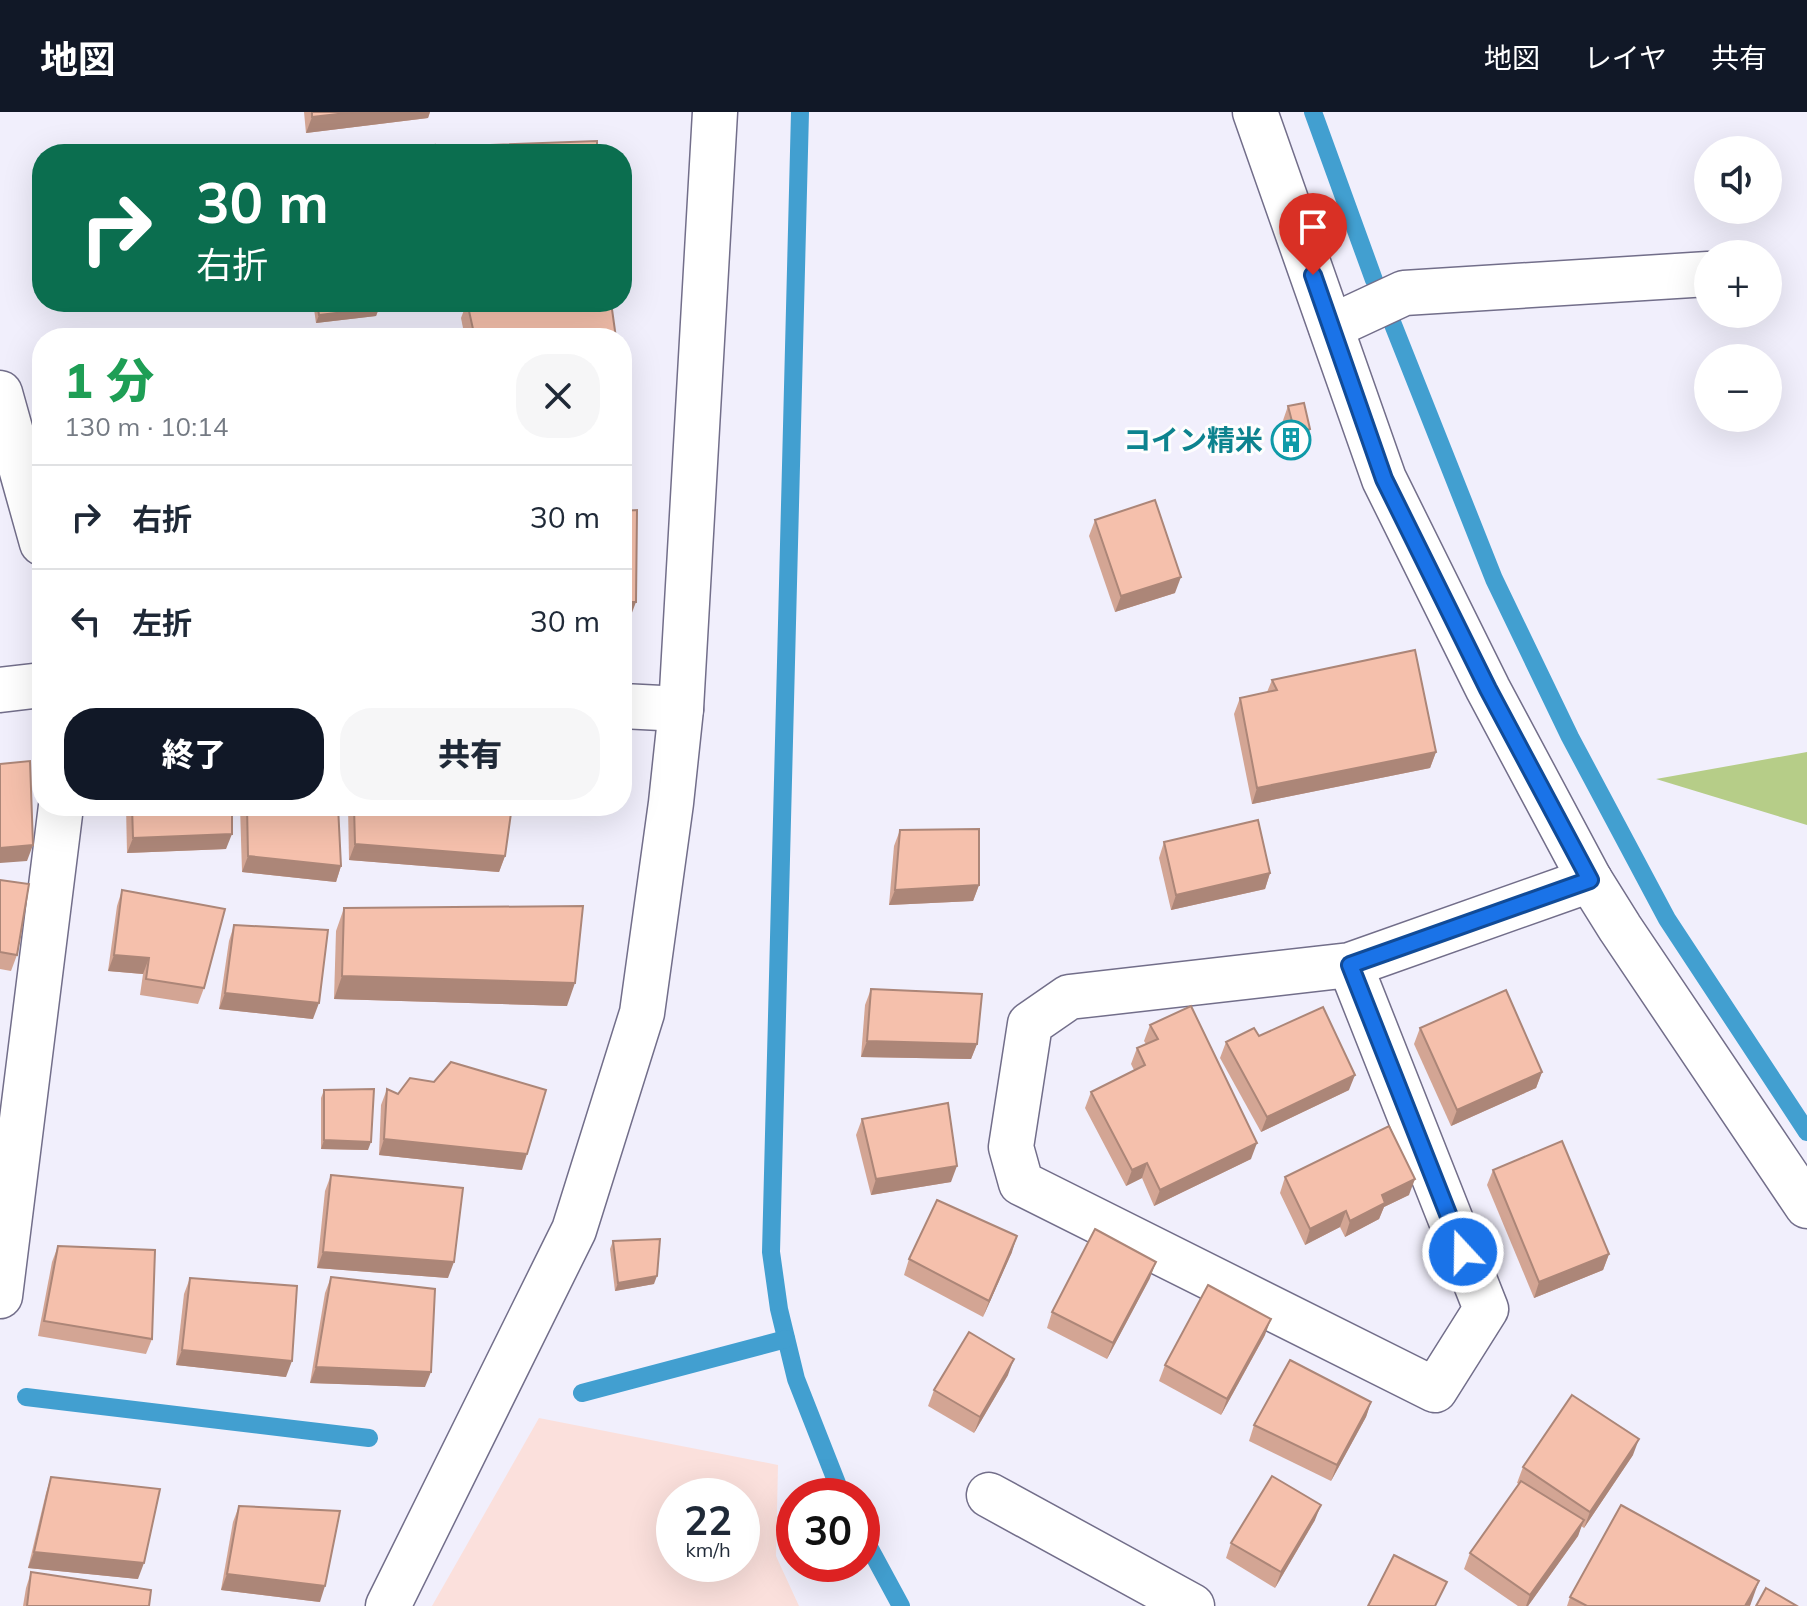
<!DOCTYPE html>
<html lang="ja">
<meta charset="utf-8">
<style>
body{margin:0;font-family:Mulish,"Noto Sans JP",sans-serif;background:#f6f6f7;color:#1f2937;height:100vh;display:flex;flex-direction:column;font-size:30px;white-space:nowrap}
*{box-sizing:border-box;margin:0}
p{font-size:26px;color:#747a83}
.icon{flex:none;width:44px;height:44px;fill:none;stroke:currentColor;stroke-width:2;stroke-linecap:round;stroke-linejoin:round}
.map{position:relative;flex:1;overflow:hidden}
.drawer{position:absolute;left:32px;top:216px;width:600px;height:488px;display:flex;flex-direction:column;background:#fff;border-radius:32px;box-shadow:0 8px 32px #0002}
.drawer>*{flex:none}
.banner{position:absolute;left:32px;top:32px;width:600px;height:168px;border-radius:32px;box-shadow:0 8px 32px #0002;background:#0b6e4f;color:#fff;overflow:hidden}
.fabs{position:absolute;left:1694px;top:24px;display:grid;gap:16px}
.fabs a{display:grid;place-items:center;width:88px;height:88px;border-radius:50%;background:#fff;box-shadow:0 8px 32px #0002;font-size:40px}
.speed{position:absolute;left:656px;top:1366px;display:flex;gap:16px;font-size:40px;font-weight:700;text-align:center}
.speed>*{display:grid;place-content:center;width:104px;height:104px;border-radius:50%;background:#fff;box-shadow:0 8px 32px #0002;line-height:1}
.speed small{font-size:20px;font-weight:400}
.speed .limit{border:12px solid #d22;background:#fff;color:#111}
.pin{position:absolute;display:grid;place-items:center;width:68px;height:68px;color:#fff;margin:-82px -34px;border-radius:50% 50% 50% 0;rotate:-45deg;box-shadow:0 0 8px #0007}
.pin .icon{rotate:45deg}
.me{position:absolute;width:88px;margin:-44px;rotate:339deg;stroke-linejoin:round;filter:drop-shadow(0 0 6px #0008)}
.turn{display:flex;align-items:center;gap:28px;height:168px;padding:0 32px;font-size:36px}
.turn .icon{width:104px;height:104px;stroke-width:2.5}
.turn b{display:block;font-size:56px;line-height:68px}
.round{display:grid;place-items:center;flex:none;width:84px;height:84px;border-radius:32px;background:#f6f6f7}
.summary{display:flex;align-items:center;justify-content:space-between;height:136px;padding:0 32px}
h1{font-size:48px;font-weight:800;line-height:60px;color:#1e9e55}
.button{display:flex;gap:16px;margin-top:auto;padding:16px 32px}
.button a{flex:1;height:92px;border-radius:32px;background:#111827;color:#fff;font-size:32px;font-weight:800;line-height:92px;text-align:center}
.button a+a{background:#f6f6f7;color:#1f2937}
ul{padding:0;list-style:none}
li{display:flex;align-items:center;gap:24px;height:104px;padding:0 32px;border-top:2px solid #e0e1e3}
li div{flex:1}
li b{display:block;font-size:30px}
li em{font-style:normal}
header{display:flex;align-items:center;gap:48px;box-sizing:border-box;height:112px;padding:0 40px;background:#111827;color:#fff}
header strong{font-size:38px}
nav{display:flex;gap:44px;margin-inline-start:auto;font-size:28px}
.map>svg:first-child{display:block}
</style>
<header>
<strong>地図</strong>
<nav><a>地図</a><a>レイヤ</a><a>共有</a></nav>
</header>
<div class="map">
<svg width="1807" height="1494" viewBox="0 0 1807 1494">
<rect width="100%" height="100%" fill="#f1effc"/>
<path fill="#fbe0dc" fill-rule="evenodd" d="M539,1306L778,1353L776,1444L799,1494H432ZM674,1384H742V1452H674Z"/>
<path fill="#b6cd88" d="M1807,640V713L1656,667Z"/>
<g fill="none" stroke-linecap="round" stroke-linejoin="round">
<g stroke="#429fd0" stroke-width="18">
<path d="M800,0L771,1140L779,1197L796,1267L842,1384"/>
<path d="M1313,0L1374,168"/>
<path d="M1392,210L1494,467L1570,625L1667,807L1807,1020"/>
<path d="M582,1281L786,1227"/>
<path d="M26,1285L369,1326"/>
<path d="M862,1422L901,1494"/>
</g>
<defs>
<g id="street">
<path d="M1255,0L1384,367L1488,577L1590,768L1620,816L1807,1094"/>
<path d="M1331,215L1404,181L1708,162"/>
<path d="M0,281L42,431"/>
<path d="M1350,853L1486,1197L1435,1278L1021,1071L1011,1035L1030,912L1069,885L1350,853L1590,768"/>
<path d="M0,1184L61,694"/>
<path d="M989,1383L1192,1494"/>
</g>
<g id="secondary">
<path d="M0,578L42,573"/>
<path d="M622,594L681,597"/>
<path d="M388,1494L574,1118L642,901L671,691L681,597L715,0"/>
</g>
</defs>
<use href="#street" stroke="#726e8a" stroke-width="47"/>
<use href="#secondary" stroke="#726e8a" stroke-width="47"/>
<use href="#street" stroke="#fff" stroke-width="44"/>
<use href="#secondary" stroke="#fff" stroke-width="44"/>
</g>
<g fill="#d3a594">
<path d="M304,0H430L428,6L306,21Z"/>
<path d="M313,190H378L379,196L376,204L316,211Z"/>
<path d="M467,190L616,226H465L461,206Z"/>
<path d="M1288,294L1302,340L1287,343L1280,317Z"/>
<path d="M1095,408L1175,481L1115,500L1089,424Z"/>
<path d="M1272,568L1436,640L1430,656L1252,692L1234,602L1240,586L1267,580Z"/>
<path d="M126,694H232L226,737L127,741Z"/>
<path d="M240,694H338L341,754L336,770L242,760Z"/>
<path d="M348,694H512L505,744L499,760L349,748Z"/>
<path d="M900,718L979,773L973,789L889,793L894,734Z"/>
<path d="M1164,730L1270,761L1265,777L1171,798L1159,746Z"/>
<path d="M0,768L17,843L11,859L0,857Z"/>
<path d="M122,778L204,876L198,892L140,883L143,862L108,859L117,794Z"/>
<path d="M344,796L567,894L334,887L336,819Z"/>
<path d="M234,813L313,907L219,897L229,829Z"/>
<path d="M871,877L977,932L971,947L861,945L865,893Z"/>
<path d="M1150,913L1251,1047L1154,1094L1142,1066L1126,1074L1085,996L1091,980L1134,958L1131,952L1137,936L1146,932L1144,929Z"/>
<path d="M1420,916L1542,960L1536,976L1451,1014L1414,932Z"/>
<path d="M1259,924L1349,978L1261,1020L1220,946L1226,930Z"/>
<path d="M387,977L522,1058L379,1043L381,993Z"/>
<path d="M324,978L368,1038L321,1037V986Z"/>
<path d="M862,1007L951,1070L871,1083L856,1023Z"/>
<path d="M1493,1058L1609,1142L1603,1158L1534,1186L1487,1073Z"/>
<path d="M331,1063L448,1166L317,1156L325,1079Z"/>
<path d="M1285,1065L1409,1083L1384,1095L1379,1107L1345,1125L1340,1115L1305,1133L1280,1081Z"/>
<path d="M613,1129L654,1172L615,1179L610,1137Z"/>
<path d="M58,1134L152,1227L146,1242L38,1224L52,1150Z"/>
<path d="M1012,1140L983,1205L904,1163L909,1147Z"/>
<path d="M331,1165L425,1275L310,1271L325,1181Z"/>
<path d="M190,1166L286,1265L176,1253L184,1182Z"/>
<path d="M1150,1166L1107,1247L1047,1216L1052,1200Z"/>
<path d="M1265,1223L1221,1303L1159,1269L1165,1253Z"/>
<path d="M1008,1263L974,1321L928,1294L934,1278Z"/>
<path d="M1371,1290L1366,1305L1331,1369L1249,1329L1254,1313Z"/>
<path d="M1633,1343L1584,1416L1581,1414L1578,1424L1528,1494H1518L1464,1457L1470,1441L1519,1372L1517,1371L1523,1355Z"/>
<path d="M51,1365L138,1467L28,1456L46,1381Z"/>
<path d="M239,1394L320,1490L221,1478L233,1410Z"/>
<path d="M1315,1408L1275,1476L1226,1446L1231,1431Z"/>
<path d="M31,1460L149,1494H23L26,1476Z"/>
<path d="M1570,1485L1750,1494H1567Z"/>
</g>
<g fill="#ac8678">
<path d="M355,0H430L428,6L306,21L312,5Z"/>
<path d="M379,196L376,204L316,211L319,203Z"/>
<path d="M1310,317L1302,340L1287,343L1295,321Z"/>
<path d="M1181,465L1175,481L1115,500L1121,484Z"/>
<path d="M622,490H636L630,506H622Z"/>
<path d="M1436,640L1430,656L1252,692L1257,676Z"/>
<path d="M232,722L226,737L127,741L133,726Z"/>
<path d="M355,732L505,744L499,760L349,748Z"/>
<path d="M33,733L27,749L0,751V736Z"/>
<path d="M248,744L341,754L336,770L242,760Z"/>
<path d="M1270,761L1265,777L1171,798L1176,783Z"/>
<path d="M979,773L973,789L889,793L895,778Z"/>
<path d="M114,843L149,846L143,862L108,859Z"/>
<path d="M342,864L575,871L567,894L334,887Z"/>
<path d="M225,881L319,891L313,907L219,897Z"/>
<path d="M867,929L977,932L971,947L861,945Z"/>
<path d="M1542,960L1536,976L1451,1014L1457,998Z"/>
<path d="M1355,963L1349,978L1261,1020L1267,1005Z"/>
<path d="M384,1027L527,1042L522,1058L379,1043Z"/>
<path d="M324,1028L371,1030L368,1038L321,1037Z"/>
<path d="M1257,1031L1251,1047L1154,1094L1160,1078Z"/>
<path d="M1147,1051L1142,1066L1126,1074L1132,1058Z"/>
<path d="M957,1054L951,1070L871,1083L876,1067Z"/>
<path d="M1415,1067L1409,1083L1384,1095L1379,1107L1345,1125L1350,1109L1382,1083Z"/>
<path d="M1346,1099L1340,1115L1305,1133L1310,1117Z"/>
<path d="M1017,1124L1012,1140L983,1205L989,1189Z"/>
<path d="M323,1140L454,1150L448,1166L317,1156Z"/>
<path d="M1609,1142L1603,1158L1534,1186L1539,1170Z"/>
<path d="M1156,1150L1150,1166L1107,1247L1113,1231Z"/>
<path d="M657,1164L654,1172L615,1179L618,1171Z"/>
<path d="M1271,1207L1265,1223L1221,1303L1227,1287Z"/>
<path d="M182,1238L292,1249L286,1265L176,1253Z"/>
<path d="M1014,1247L1008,1263L974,1321L980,1305Z"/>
<path d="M316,1255L431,1260L425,1275L310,1271Z"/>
<path d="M1371,1290L1366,1305L1331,1369L1337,1353Z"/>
<path d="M1639,1327L1633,1343L1584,1416L1590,1400Z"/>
<path d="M1321,1393L1315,1408L1275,1476L1281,1460Z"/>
<path d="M1584,1408L1578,1424L1528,1494H1526L1530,1483Z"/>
<path d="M34,1440L144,1451L138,1467L28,1456Z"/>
<path d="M227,1462L325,1474L320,1490L221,1478Z"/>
<path d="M1759,1469L1750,1494H1745Z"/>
</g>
<g fill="#f5c0ac" stroke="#ac8678" stroke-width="2">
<path d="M312,0H355L312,5Z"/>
<path d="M597,29V42H466L465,34Z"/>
<path d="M435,33L436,42H374Z"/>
<path d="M317,190H378L379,196L319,203Z"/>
<path d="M467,190H611L616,226H475Z"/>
<path d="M1304,291L1310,317L1295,321L1288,294Z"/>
<path d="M1155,388L1181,465L1121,484L1095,408Z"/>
<path d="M637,398L636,490H622V399Z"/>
<path d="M1415,538L1436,640L1257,676L1240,586L1277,578L1272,568Z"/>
<path d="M30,649L33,733L0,736V652Z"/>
<path d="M132,694H232V722L133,726Z"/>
<path d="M247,694H338L341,754L248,744Z"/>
<path d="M354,694H512L505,744L355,732Z"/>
<path d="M1258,708L1270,761L1176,783L1164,730Z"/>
<path d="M979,717V773L895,778L900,718Z"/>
<path d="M0,768L29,772L17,843L0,840Z"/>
<path d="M122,778L225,797L204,876L146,867L149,846L114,843Z"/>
<path d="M583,794L575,871L342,864L344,796Z"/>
<path d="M234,813L328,818L319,891L225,881Z"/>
<path d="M871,877L982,882L977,932L867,929Z"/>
<path d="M1506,878L1542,960L1457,998L1420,916Z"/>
<path d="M1191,894L1257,1031L1160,1078L1147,1051L1132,1058L1091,980L1145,953L1137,936L1158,927L1150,913Z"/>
<path d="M1323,895L1355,963L1267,1005L1226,930L1254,916L1259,924Z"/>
<path d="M451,950L546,978L527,1042L384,1027L387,977L398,982L410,966L434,970Z"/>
<path d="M374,977L371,1030L324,1028V978Z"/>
<path d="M948,991L957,1054L876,1067L862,1007Z"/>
<path d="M1389,1014L1415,1067L1382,1083L1385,1091L1350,1109L1346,1099L1310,1117L1285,1065Z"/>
<path d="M1562,1029L1609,1142L1539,1170L1493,1058Z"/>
<path d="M331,1063L463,1076L454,1150L323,1140Z"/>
<path d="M937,1088L1017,1124L989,1189L909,1147Z"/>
<path d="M1095,1117L1156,1150L1113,1231L1052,1200Z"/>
<path d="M660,1127L657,1164L618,1171L613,1129Z"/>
<path d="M58,1134L155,1138L152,1227L44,1209Z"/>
<path d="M331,1165L435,1177L431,1260L316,1255Z"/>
<path d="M190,1166L297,1174L292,1249L182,1238Z"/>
<path d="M1208,1173L1271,1207L1227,1287L1165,1253Z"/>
<path d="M969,1220L1014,1247L980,1305L934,1278Z"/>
<path d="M1290,1248L1371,1290L1337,1353L1254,1313Z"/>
<path d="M1572,1283L1639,1327L1590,1400L1523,1355Z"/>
<path d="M1272,1364L1321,1393L1281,1460L1231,1431Z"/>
<path d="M51,1365L160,1377L144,1451L34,1440Z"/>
<path d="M1521,1369L1584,1408L1530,1483L1470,1441Z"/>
<path d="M1621,1393L1759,1469L1745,1494H1587L1570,1485Z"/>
<path d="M239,1394L340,1399L325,1474L227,1462Z"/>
<path d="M1394,1443L1447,1470L1435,1494H1368Z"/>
<path d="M31,1460L151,1478L149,1494H27Z"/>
<path d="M1766,1476L1797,1494H1756Z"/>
</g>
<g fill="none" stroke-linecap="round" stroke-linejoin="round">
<defs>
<path id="route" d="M1313,163L1384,367L1488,577L1590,768L1350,853L1463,1140"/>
</defs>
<use href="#route" stroke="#114b97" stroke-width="20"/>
<use href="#route" stroke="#1a73e8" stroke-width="14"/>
</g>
<defs>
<symbol id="building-ring" viewBox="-11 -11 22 22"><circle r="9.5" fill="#fefefe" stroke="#0f9aa8" stroke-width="1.5"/><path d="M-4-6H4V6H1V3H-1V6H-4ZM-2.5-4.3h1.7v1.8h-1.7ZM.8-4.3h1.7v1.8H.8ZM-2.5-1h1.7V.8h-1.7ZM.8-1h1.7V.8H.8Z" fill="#0f9aa8"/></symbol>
</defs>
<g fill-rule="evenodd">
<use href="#building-ring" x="1269" y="306" width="44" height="44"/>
</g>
<g text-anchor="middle" stroke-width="6" stroke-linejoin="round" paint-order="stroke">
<g font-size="28" font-weight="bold" fill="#0d838f" stroke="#fefefe" text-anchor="end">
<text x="1263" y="338">コイン精米</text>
</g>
</g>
</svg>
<div class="fabs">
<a><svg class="icon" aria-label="sound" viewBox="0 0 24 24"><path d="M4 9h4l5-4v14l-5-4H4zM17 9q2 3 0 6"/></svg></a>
<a>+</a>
<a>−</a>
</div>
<div class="speed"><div>22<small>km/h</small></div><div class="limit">30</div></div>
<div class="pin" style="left:1313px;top:163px;background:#d93025"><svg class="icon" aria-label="arrive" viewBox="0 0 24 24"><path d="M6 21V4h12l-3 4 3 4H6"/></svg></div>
<svg class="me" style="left:1463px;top:1140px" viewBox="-20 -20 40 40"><circle r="17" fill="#1a73e8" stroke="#fff" stroke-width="3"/><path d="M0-11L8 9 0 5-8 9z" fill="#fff"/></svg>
<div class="banner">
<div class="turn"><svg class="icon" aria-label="right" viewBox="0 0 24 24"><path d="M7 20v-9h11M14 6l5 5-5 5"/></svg><div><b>30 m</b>右折</div></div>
</div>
<section class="drawer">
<div class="summary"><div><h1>1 分</h1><p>130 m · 10:14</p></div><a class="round"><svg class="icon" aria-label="close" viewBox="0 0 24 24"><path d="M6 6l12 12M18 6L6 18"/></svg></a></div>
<ul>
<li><svg class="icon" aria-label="right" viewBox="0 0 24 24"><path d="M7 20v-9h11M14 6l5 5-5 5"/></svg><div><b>右折</b></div><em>30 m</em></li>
<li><svg class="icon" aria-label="left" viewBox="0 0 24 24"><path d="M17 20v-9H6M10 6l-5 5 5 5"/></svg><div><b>左折</b></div><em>30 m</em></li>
</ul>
<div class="button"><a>終了</a><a>共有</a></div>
</section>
</div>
